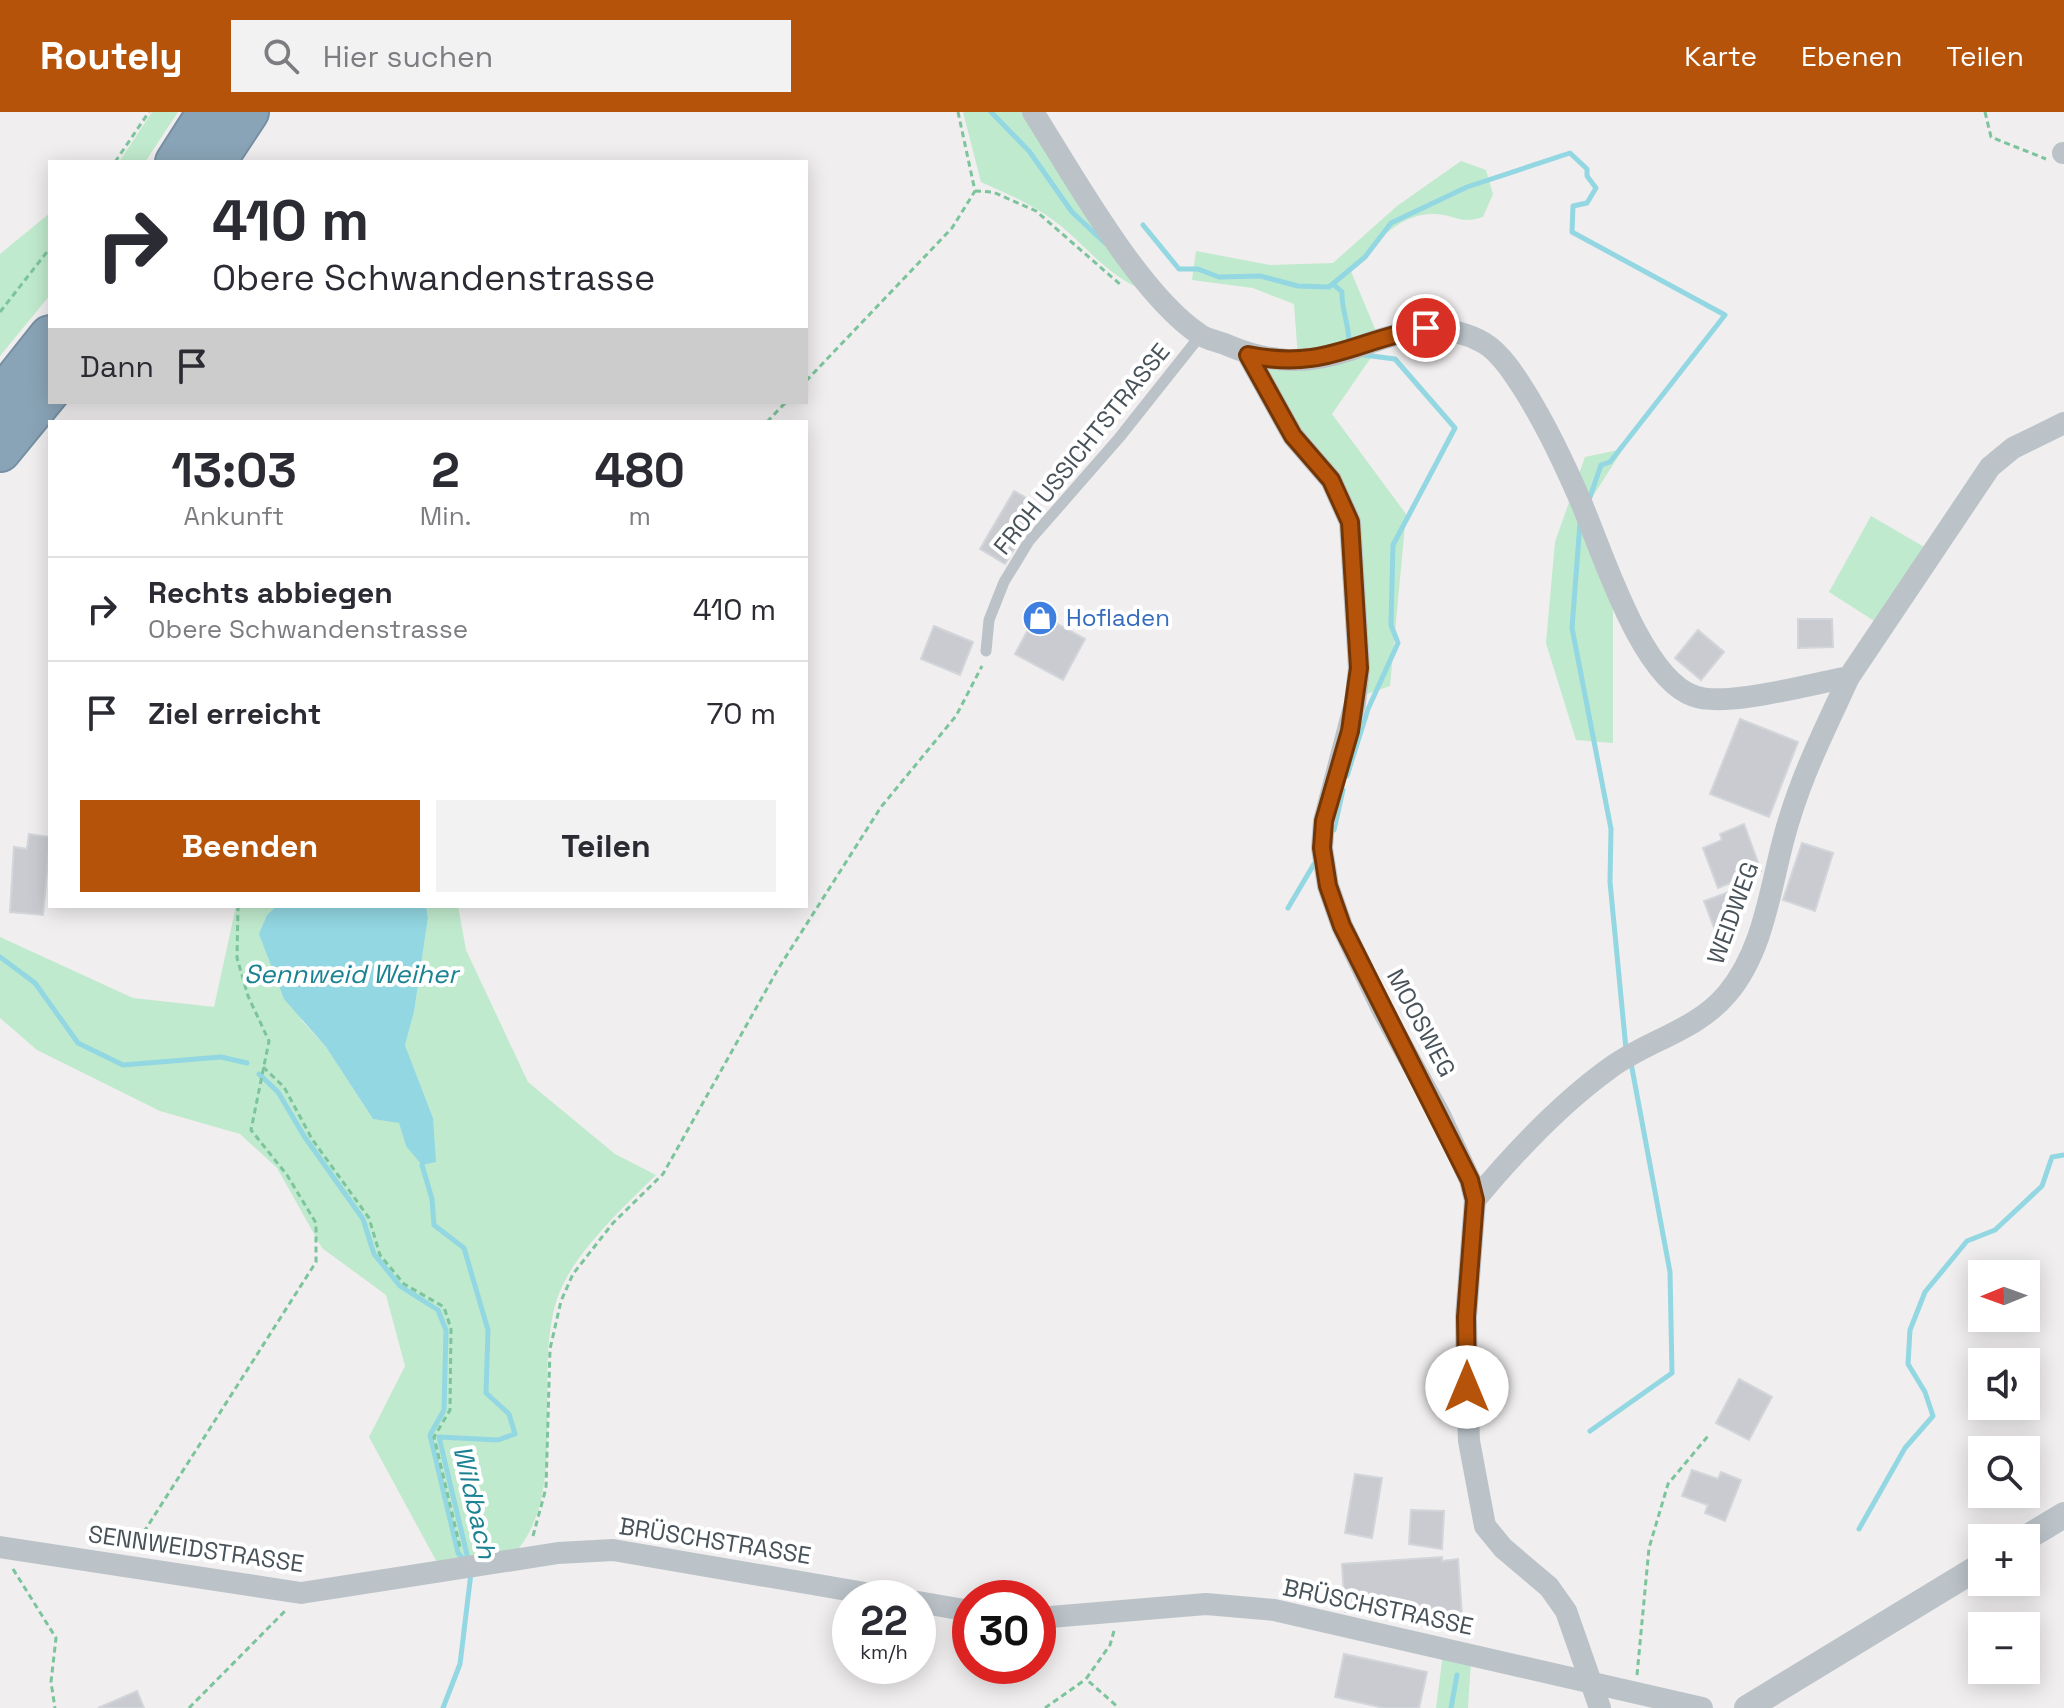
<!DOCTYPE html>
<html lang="de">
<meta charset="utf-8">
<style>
body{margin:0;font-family:"Space Grotesk",sans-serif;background:#f2f2f3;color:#2b2b33;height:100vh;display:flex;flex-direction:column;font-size:30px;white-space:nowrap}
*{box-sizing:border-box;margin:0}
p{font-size:26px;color:#7c7c81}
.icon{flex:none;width:44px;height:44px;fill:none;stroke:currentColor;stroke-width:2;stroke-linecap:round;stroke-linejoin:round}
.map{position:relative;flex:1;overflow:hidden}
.details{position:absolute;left:48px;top:308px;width:760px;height:488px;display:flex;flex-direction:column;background:#fff;border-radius:0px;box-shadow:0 4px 20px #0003}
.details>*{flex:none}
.hud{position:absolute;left:48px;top:48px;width:760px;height:244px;border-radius:0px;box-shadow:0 4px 20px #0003;background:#fff;color:#2b2b33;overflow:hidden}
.needle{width:52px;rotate:269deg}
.tools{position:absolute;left:1968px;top:1148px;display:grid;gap:16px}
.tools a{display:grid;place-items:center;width:72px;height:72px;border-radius:0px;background:#fff;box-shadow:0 4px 20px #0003;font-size:40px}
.speed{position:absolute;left:832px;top:1468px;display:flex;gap:16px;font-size:40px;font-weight:700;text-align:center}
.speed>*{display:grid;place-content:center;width:104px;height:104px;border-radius:50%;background:#fff;box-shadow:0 4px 20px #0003;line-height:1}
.speed small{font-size:20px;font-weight:400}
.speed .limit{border:12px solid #d22;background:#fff;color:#111}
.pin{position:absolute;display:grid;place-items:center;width:68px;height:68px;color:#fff;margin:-34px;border:4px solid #fff;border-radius:50%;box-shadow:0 2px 8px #0007}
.me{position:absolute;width:88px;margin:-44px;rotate:0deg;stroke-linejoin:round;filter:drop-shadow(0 0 6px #0008)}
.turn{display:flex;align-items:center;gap:28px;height:168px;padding:0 32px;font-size:36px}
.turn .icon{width:104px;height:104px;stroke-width:2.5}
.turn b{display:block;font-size:56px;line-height:68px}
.then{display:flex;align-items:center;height:76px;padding:0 32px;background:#0003;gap:16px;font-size:30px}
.eta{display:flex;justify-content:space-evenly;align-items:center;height:136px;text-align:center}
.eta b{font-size:48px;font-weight:800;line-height:56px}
.button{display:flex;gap:16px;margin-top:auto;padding:16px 32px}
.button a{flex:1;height:92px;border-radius:0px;background:#b45309;color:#fff;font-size:32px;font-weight:800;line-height:92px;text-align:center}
.button a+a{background:#f2f2f3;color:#2b2b33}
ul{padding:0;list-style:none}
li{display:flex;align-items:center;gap:24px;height:104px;padding:0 32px;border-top:2px solid #e1e1e2}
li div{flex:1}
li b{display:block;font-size:30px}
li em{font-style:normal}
header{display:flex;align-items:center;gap:48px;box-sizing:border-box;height:112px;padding:0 40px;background:#b45309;color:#fff}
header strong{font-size:38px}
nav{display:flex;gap:44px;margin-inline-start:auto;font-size:28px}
.search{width:560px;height:72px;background:#f2f2f3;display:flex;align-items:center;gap:20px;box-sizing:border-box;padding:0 28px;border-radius:0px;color:#7c7c81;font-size:30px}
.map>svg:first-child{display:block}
</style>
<header>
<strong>Routely</strong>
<div class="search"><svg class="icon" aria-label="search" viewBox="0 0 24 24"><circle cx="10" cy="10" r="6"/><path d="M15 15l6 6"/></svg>Hier suchen</div>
<nav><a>Karte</a><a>Ebenen</a><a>Teilen</a></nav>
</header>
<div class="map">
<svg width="2064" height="1596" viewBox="0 0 2064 1596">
<rect width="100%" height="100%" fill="#f0eeee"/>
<g fill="#c0eacd">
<path d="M152,0H178L145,50H119Z"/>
<path d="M963,0H1028L1148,180C1112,166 1096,145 1068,120C1042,97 1013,84 981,70Z"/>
<path d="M1461,49L1486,58L1493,82L1483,105C1459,113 1455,102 1433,102C1397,102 1375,133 1350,157L1381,231L1332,302L1406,402L1390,574L1361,584L1353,407L1294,319L1255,248L1298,246L1294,192L1253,176L1192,168L1196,139L1270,153L1333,151L1397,94Z"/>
<path d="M50,101V183L0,244V142Z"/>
<path d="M1623,337L1586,395L1613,478V631L1576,628L1546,531L1555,430L1585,345Z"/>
<path d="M1871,404L1926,436L1879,512L1829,480Z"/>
<path d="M236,794H276L267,803L302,909L326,935L373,1007L399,1010L406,1034L433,1006L405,933L414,900L428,806L426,794H458L466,838L528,970L615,1042L656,1063C623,1096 572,1142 557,1187C532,1263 571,1380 514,1442L440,1456L369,1325L405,1254L386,1183L322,1136L277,1056L240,1022L160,999L37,938L0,906V825L133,886L214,895Z"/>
<path d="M1443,1542L1471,1549L1468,1596H1436Z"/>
</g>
<path fill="#92d7e2" d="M276,794H426L428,806L414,900L405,933L433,1006L436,1050L422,1053L406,1034L399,1011L373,1007L326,935L284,887L259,822L267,803Z"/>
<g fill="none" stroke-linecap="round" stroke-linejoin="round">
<g stroke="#92d7e2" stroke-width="5">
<path d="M991,0L1029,39L1072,100L1105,131"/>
<path d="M1143,113L1179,157H1198L1219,165L1260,164L1298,174L1329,175L1365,145L1391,111L1467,75L1570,41L1587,57V64L1596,76L1587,91L1573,94L1572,120L1725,203L1610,350L1601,353L1589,388"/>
<path d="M1333,172L1342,180C1341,196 1349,212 1349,230"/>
<path d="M1580,411L1572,516L1611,717L1610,770L1626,937"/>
<path d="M1347,664L1368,597L1398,531L1391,513L1393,433L1455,316L1395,247L1364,243"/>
<path d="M1334,718L1343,678"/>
<path d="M1288,796L1314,752"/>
<path d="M0,845L35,871L78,931L123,953L221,945L247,951"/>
<path d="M259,962L278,980L304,1024L363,1107L374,1142L400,1174L438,1198L446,1218L444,1298L430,1323L458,1441L466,1450"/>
<path d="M422,1053L432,1087L434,1113L464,1136L488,1218L486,1281L509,1302L515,1322L498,1328L439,1325L468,1447"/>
<path d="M1590,1319L1672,1261L1670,1160L1631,951"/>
<path d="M1859,1417L1905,1336L1933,1304L1925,1280L1908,1252L1910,1218L1925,1180L1967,1129L1995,1118L2042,1074L2052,1045L2064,1043"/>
<path d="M443,1596L460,1552L471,1461"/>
<path d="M1451,1596L1457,1563"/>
</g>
</g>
<g fill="#c9cbd0" stroke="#d2d5d9" stroke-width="2">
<path d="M1014,379L1041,394L1005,452L980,437Z"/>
<path d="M1037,501L1085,527L1063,568L1015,542Z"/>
<path d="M1798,507H1832L1833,535L1798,536Z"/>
<path d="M934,514L973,530L960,563L921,547Z"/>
<path d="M1698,518L1724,540L1701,568L1675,546Z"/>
<path d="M1740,607L1798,630L1769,705L1710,682Z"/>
<path d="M1744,712L1761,759L1718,776L1703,736L1722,728L1720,722Z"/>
<path d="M29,722L50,725L43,803L10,800L14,735L27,737Z"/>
<path d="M1802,731L1833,741L1815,799L1783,788Z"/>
<path d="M1729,780L1741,812L1716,821L1704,789Z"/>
<path d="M1739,1267L1772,1285L1749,1328L1716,1311Z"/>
<path d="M1692,1358L1718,1367L1721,1360L1741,1368L1725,1409L1705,1401L1708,1393L1682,1384Z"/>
<path d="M1355,1362L1382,1366L1372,1426L1345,1421Z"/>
<path d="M1411,1398L1444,1399L1442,1437L1409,1432Z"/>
<path d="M1442,1445V1449L1458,1447L1462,1503L1422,1506L1421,1497L1345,1500L1342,1452Z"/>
<path d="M1344,1542L1427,1560L1419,1596H1384L1335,1585Z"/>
<path d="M137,1579L144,1596H98Z"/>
</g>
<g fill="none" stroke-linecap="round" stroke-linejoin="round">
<defs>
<g id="motorway">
<path d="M176,50L208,0"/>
<path d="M215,50L248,0"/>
<path d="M0,287L50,224"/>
<path d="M0,339L50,278"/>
</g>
</defs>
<use href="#motorway" stroke="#768fa3" stroke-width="44"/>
<g stroke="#7cc49b" stroke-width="3" stroke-dasharray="6 4" stroke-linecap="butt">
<path d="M1985,0L1991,25L2046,47"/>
<path d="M115,50L149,0"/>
<path d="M975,79L993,80L1036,99L1122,174"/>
<path d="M0,200L50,136"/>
<path d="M806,269L952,116L975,79L958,0"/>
<path d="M767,310L786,290"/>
<path d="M263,955L284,975L312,1027L369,1106L380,1143L404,1172L444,1195L451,1217L450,1298L434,1325L460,1435"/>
<path d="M533,1424L546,1376L550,1237L561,1189L573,1162L613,1111L663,1062L778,857L881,695L956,604L982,554"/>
<path d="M1997,1426L2006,1420"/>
<path d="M133,1437L316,1150V1111L287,1063L251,1018L269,929L248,884L237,846L238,794"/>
<path d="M13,1457L56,1526L51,1570L55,1596"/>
<path d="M1114,1519L1110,1533L1086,1567L1119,1596"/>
<path d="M1637,1563L1649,1436L1668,1372L1708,1324"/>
<path d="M189,1596L285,1499"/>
<path d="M1045,1596L1086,1567"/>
</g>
<path stroke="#bbc3c9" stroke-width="11" d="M986,539L989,508L1004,470L1029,429L1119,326L1200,224"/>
<g stroke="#bbc3c9" stroke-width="22">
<path d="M1033,0C1073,63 1138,181 1199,222C1207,228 1218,229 1227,233C1269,251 1306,253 1350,238C1394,222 1439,205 1484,231C1501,241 1516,265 1526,281C1547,315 1565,353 1581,390C1602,439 1641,566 1694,584C1726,596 1814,571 1849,565L1990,355L2013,336L2064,311"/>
<path d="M2063,41H2064"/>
<path d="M1248,243L1293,324L1331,368L1350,410L1359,556L1355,591L1324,709L1322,736L1328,774L1342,814L1383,899L1440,1003L1470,1068L1475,1088L1466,1205L1467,1275L1469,1329L1485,1414L1503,1436L1549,1475L1566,1499L1600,1596"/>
<path d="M1475,1088C1514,1041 1560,992 1610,956C1648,928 1696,919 1727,882C1768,834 1771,762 1790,705C1805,656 1828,611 1849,565"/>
<path d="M0,1435L301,1481L558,1441L613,1438L894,1486"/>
<path d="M918,1490L970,1499"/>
<path d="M1038,1506L1206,1492L1274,1498L1702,1596"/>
</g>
<g stroke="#bbc3c9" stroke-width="26">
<path d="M2026,1426L2064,1403"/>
<path d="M1747,1596L1982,1453"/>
</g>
<use href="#motorway" stroke="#8aa4b7" stroke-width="40"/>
</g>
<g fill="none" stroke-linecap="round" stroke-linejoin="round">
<defs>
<path id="route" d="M1426,216C1354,228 1326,259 1248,243L1293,324L1331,368L1350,410L1359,556L1350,619L1324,709L1322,736L1328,774L1342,814L1470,1068L1475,1088L1466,1205L1467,1275"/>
</defs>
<use href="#route" stroke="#753606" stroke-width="20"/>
<use href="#route" stroke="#b45309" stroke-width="14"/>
</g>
<defs>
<symbol id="shop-disc" viewBox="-11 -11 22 22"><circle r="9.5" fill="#3f7fe0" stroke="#fff"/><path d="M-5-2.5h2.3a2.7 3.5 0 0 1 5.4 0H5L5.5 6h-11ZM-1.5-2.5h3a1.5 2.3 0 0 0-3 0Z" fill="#fff"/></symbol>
</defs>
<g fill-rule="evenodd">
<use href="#shop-disc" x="1020" y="486" width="40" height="40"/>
</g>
<g text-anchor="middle" stroke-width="8" stroke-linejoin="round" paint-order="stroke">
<g font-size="24" fill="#485259" stroke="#fff">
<text transform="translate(1082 337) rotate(-51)" y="8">FROH USSICHTSTRASSE</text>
<text transform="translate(1733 801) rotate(-70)" y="8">WEIDWEG</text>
<text transform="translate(1421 911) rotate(62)" y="8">MOOSWEG</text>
<text transform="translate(715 1429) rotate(9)" y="8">BRÜSCHSTRASSE</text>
<text transform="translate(196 1437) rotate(8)" y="8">SENNWEIDSTRASSE</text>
<text transform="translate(1378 1495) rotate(12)" y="8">BRÜSCHSTRASSE</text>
</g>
<g font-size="24" fill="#366cbe" stroke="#fff" text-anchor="start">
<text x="1066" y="514">Hofladen</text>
</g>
<g font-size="26" font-style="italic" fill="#1a8292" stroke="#fff">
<text x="351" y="871">Sennweid Weiher</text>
<text transform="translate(475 1390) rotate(77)" y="9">Wildbach</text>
</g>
</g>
</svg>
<div class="tools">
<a><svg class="needle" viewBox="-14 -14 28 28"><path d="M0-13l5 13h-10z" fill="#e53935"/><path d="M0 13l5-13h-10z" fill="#7c7c81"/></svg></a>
<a><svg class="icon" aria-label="sound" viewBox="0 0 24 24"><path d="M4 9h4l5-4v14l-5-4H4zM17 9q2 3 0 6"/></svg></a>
<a><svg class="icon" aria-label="search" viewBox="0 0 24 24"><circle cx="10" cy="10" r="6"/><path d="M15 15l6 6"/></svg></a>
<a>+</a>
<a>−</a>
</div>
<div class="speed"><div>22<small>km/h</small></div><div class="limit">30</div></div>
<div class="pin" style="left:1426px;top:216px;background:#d93025"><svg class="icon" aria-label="arrive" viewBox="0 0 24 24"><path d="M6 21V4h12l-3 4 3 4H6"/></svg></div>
<svg class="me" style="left:1467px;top:1275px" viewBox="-20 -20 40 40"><circle r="19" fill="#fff"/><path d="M0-13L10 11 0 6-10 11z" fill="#b45309"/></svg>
<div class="hud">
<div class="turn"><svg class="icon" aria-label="right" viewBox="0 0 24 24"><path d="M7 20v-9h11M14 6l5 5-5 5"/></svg><div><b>410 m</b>Obere Schwandenstrasse</div></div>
<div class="then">Dann<svg class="icon" aria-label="arrive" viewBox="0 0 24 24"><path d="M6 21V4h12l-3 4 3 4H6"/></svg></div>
</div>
<section class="details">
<div class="eta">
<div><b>13:03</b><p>Ankunft</p></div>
<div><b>2</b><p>Min.</p></div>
<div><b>480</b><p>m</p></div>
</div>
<ul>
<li><svg class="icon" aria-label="right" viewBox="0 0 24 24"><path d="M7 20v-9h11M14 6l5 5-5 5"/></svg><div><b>Rechts abbiegen</b><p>Obere Schwandenstrasse</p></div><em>410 m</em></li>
<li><svg class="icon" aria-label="arrive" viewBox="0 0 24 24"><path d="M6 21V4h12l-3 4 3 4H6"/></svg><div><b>Ziel erreicht</b></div><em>70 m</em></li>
</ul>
<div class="button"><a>Beenden</a><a>Teilen</a></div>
</section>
</div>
